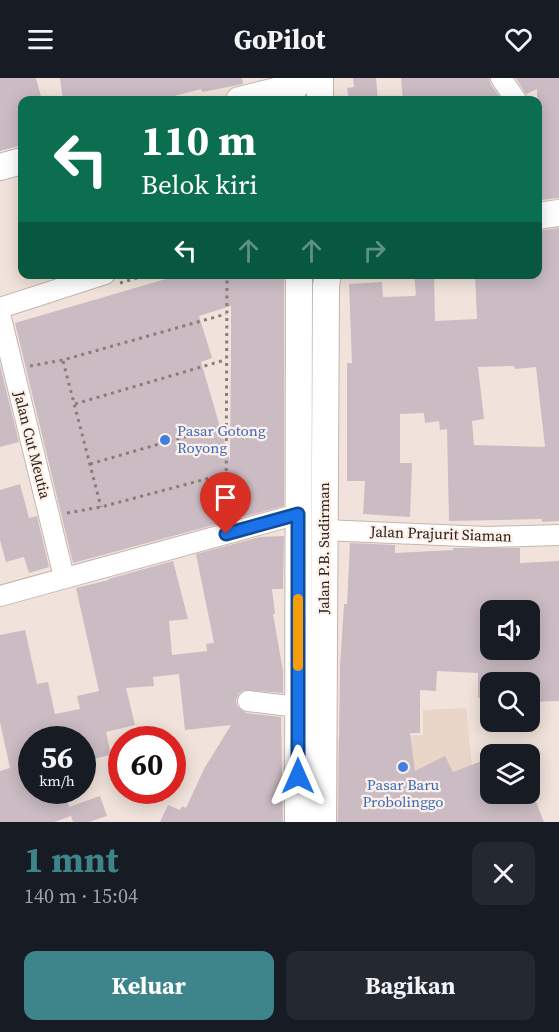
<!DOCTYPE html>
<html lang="id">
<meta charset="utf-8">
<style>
body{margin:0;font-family:"Source Serif 4",serif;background:#242831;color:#f1f3f6;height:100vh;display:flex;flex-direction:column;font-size:22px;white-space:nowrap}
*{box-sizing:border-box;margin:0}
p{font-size:20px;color:#9ea1a6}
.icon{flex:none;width:33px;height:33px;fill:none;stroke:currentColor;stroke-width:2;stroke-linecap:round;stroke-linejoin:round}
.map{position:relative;height:744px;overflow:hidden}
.drawer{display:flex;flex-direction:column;background:#171b24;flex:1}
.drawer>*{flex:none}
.hud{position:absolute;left:18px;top:18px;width:524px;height:183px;border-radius:12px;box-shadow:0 3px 15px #0003;background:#0b6e4f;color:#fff;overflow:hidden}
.buttons{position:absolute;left:480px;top:522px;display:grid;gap:12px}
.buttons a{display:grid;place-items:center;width:60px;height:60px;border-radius:12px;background:#171b24;box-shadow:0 3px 15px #0003;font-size:30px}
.speed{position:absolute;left:18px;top:648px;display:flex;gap:12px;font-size:30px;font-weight:700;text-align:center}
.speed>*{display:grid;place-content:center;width:78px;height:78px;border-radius:50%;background:#171b24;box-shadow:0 3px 15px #0003;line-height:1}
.speed small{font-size:15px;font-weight:400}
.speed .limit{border:9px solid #d22;background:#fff;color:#111}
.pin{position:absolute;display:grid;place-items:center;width:51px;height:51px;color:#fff;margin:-62px -26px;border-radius:50% 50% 50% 0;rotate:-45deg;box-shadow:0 0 6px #0007}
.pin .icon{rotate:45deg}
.me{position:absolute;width:66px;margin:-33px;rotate:0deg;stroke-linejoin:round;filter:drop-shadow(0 0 4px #0008)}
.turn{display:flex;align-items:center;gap:21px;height:126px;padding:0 24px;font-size:27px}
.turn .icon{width:78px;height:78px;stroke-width:2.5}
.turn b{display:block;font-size:42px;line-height:51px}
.lanes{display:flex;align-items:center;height:57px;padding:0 24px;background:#0003;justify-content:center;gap:30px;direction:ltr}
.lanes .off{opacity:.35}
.round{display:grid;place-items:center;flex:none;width:63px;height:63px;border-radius:12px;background:#242831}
.head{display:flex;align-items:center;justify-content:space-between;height:102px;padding:0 24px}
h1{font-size:36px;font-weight:700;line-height:45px;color:#3d858a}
.primary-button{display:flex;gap:12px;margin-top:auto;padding:12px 24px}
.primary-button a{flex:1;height:69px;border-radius:12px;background:#3d858a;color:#fff;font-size:24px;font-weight:700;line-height:69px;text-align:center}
.primary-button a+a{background:#242831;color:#f1f3f6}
header{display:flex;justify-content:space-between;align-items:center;height:78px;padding:0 24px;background:#171b24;font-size:27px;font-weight:700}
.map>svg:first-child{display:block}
</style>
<header><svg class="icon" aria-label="menu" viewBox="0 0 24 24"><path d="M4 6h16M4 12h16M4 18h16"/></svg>GoPilot<svg class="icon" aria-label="heart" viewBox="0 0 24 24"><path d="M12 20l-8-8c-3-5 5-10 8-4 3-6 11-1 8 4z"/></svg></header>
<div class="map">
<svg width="559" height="744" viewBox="0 0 559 744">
<rect width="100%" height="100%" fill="#f1e3db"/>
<path fill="#ead5c9" d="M466,630L475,717L489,744H334L335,661L423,657V632Z"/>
<g fill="#cbbcc3" fill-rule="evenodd">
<path d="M0,0H36L42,22H22V67L0,73Z"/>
<path d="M60,0H242L243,6L202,14L201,11L159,22H63Z"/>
<path d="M353,0H376L378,22H349L347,10L354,9Z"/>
<path d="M401,0H489L491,7L502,22H403Z"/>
<path d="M516,0H559V120L540,122L537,102V11L526,16Z"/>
<path d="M559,150V443L542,444V441L449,443L447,351L440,352L439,343L425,345L424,335L400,336V385H412L410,439L363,436L365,403H347V285H352L349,206L382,204L383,219L414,218L416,217L414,196H434L435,243L477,241L475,196H537V153ZM514,288L515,291L536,289L545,369L474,367L472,343L484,341L478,289Z"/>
<path d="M183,196H284V428L73,485L15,245ZM231,228V266L230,383L201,284L212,280L199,238Z"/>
<path d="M0,287L19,364L0,369Z"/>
<path d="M20,406L29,440L37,438L49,489L29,495L24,479L6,484L0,462V412Z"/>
<path d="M284,458L283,511H272L275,536H273L283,593V615L244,612L239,615L236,622L237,628L246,635L281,639L283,744H160L168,727L180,732L182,728L186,730L204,691L231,647L185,652L179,596L153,599L154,608L126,610L135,647L106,654L111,677L82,683V662H32V712H65L69,729L100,718L107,738L89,744H73L71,738L54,744H0V693L10,690L0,644V557L25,552L37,606L48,604L55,636L80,631L77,618L99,613L76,510L109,502L108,501L173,483L188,541L169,543L172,577L207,573L206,566L214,565L196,476L260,459Z"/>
<path d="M350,465L395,467V475L453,472V470H520V485L559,483V623L530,624V604H490V620H478V595L437,593L436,613L420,612V655H410L415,693L445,678L453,694L490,680V716H533L544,744H338L340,588L344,526H347ZM490,532H530V572H490Z"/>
</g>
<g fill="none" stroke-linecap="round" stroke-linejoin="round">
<defs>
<g id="minor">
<path d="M501,0L516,22"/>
<path d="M0,230L105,196"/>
<path d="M0,236L64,499"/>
<path d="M323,452L487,459L559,457"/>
<path d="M0,518L298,436"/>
<path d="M248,623L298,629"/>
</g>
<g id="major">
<path d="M320,0V22"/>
<path d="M239,22L296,8"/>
<path d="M0,89L22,83"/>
<path d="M537,138L559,135"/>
<path d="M298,744L299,196"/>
<path d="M323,744L326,208L328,196"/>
</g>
</defs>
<use href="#minor" stroke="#c4b6ae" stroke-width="22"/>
<use href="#major" stroke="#c4b6ae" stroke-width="28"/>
<g stroke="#887e79" stroke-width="3" stroke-dasharray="3 4.5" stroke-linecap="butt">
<path d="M120,205L150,196"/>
<path d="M63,283L101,429"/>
<path d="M30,288L63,282L226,236"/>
<path d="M75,326L225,282"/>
<path d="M90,386L225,347"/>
<path d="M67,435L101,429L225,396"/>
<path d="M226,438L227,196"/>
</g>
<use href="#minor" stroke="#fff" stroke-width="20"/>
<use href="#major" stroke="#fff" stroke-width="26"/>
</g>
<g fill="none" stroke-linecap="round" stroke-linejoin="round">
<defs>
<path id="route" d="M226,456L298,436V698"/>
</defs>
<use href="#route" stroke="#114b97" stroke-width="15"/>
<use href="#route" stroke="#1a73e8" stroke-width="10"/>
<path stroke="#f59e0b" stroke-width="10" d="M298,521V588"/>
</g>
<g fill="#3f7fe0" stroke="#fef0e8" stroke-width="2">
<circle cx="165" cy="362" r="6"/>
<circle cx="403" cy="689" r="6"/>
</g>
<g text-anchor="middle" stroke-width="4.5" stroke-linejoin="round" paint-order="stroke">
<g font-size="15" fill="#366cbe" stroke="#fef0e8" text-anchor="start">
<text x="177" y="358">Pasar Gotong<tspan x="177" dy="17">Royong</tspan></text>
<text x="403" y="712" text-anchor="middle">Pasar Baru<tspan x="403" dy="17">Probolinggo</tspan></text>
</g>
<g font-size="15" fill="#25201d" stroke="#fef0e8">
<text transform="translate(32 367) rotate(76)" y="5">Jalan Cut Meutia</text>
<text transform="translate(441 456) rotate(2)" y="5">Jalan Prajurit Siaman</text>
<text transform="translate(324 470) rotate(-90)" y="5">Jalan P.B. Sudirman</text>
</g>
</g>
</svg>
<div class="buttons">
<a><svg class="icon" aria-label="sound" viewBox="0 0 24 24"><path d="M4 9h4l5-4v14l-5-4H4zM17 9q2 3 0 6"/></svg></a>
<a><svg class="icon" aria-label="search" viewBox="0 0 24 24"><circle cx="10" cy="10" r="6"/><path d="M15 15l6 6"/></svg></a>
<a><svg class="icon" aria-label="layers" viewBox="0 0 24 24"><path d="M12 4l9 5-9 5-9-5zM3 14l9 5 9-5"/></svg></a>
</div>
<div class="speed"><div>56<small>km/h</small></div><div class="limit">60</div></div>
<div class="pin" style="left:226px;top:456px;background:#d93025"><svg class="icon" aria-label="arrive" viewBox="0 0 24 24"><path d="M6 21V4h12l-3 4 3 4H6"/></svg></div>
<svg class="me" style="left:298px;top:698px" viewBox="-20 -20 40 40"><path d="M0-17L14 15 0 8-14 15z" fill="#1a73e8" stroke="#fff" stroke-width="4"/></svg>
<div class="hud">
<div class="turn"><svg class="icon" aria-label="left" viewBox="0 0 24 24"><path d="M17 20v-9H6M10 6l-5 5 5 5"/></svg><div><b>110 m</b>Belok kiri</div></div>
<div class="lanes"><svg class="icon" aria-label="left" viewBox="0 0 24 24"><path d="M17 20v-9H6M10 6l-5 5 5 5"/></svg><svg class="icon off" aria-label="ahead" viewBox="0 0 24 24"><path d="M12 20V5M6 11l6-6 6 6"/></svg><svg class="icon off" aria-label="ahead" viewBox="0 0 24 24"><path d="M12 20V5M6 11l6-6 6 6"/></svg><svg class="icon off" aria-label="right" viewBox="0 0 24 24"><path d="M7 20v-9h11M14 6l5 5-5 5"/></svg></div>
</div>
</div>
<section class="drawer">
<div class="head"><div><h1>1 mnt</h1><p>140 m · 15:04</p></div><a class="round"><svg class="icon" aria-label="close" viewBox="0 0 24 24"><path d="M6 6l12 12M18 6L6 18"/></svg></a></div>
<div class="primary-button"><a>Keluar</a><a>Bagikan</a></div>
</section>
